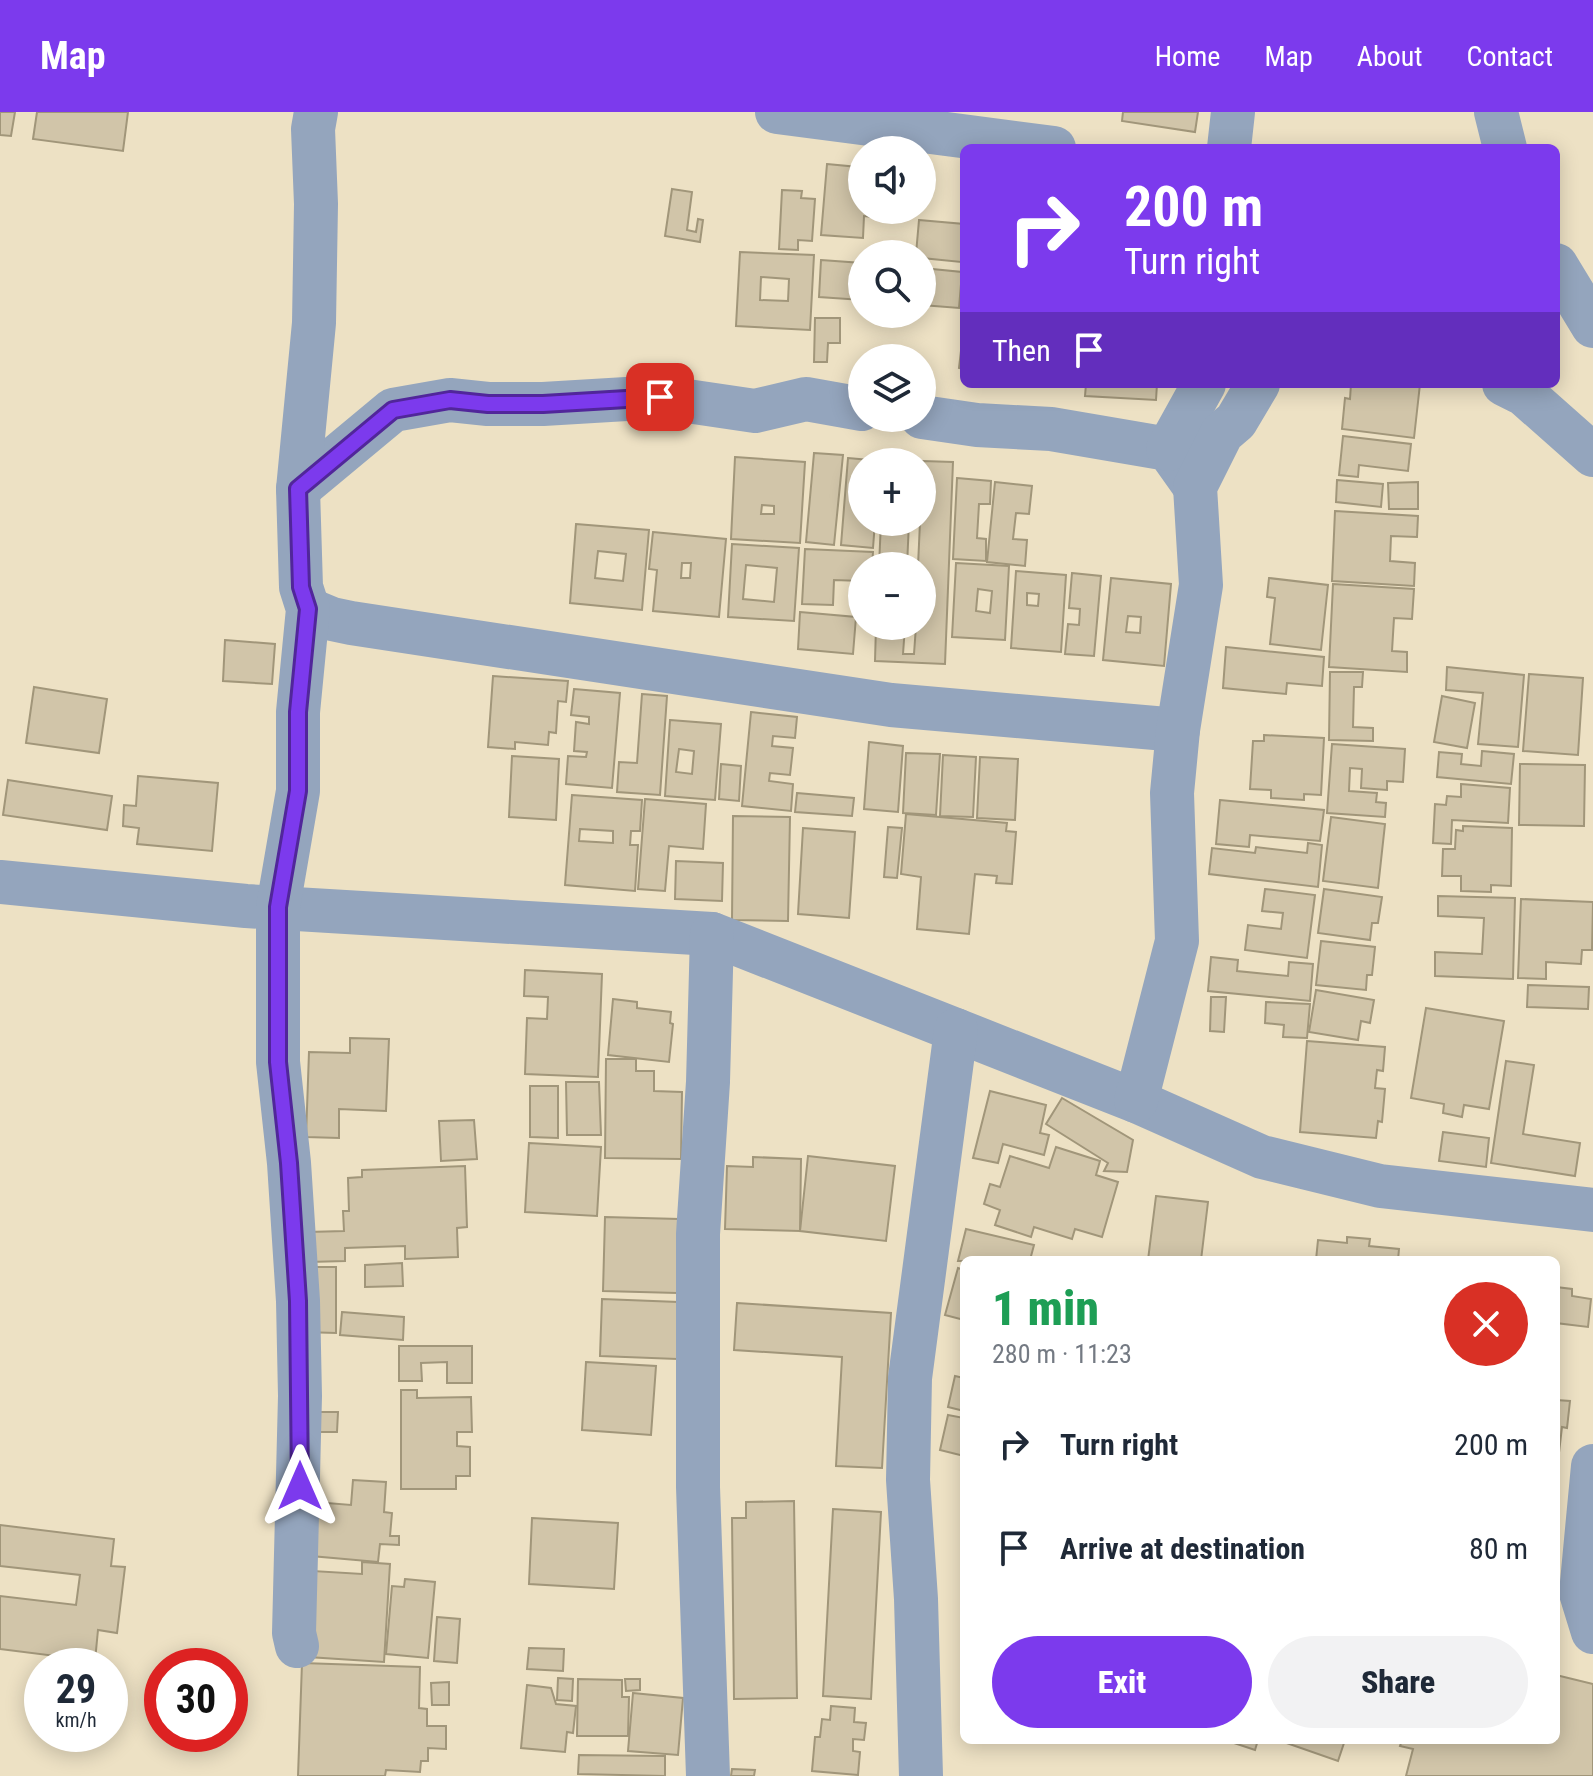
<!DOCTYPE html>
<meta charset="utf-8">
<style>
body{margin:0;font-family:"Roboto Condensed",sans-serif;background:#f2f2f3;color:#1f2937;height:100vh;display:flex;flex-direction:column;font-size:30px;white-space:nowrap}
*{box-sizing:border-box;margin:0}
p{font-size:26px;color:#747a83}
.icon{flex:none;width:44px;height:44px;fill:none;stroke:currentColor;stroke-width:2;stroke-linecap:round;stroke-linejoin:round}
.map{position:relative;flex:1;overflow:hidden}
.details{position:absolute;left:960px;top:1144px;width:600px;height:488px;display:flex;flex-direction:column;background:#fff;border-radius:12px;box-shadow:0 4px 20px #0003}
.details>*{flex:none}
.top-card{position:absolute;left:960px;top:32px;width:600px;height:244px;border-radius:12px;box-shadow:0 4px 20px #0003;background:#7c3aed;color:#fff;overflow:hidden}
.controls{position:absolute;left:848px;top:24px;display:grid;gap:16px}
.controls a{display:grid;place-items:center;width:88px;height:88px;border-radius:50%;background:#fff;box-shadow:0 4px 20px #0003;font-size:40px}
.speed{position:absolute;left:24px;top:1536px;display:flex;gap:16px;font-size:40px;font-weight:700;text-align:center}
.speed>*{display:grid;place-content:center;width:104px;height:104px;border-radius:50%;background:#fff;box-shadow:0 4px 20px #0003;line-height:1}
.speed small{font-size:20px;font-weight:400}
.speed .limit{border:12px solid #d22;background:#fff;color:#111}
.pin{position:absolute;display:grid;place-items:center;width:68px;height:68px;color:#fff;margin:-34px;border-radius:16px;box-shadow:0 4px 12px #0006}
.me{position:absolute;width:88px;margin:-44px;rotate:0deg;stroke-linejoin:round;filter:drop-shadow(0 0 6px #0008)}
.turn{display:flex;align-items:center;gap:28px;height:168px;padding:0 32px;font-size:36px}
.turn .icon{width:104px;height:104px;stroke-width:2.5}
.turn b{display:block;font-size:56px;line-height:68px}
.then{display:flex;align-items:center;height:76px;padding:0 32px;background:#0003;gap:16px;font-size:30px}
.round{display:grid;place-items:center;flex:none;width:84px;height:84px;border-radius:42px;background:#f2f2f3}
.overview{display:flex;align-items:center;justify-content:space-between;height:136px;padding:0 32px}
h1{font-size:48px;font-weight:800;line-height:60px;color:#1e9e55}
.cta{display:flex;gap:16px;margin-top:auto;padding:16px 32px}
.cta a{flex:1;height:92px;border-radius:48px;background:#7c3aed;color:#fff;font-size:32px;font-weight:800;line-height:92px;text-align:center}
.cta a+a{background:#f2f2f3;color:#1f2937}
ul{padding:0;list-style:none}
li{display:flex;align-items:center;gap:24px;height:104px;padding:0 32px}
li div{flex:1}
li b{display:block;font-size:30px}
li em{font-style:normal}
header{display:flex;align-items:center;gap:48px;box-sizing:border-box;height:112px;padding:0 40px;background:#7c3aed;color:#fff}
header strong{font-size:38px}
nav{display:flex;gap:44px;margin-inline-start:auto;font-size:28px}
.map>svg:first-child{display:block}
</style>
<header>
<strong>Map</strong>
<nav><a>Home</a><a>Map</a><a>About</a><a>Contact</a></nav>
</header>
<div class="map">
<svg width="1593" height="1664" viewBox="0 0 1593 1664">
<rect width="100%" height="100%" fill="#ede1c4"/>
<g fill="#d1c5a9" stroke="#a1967a" stroke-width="2" fill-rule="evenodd">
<path d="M0,0H15L11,24L0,23Z"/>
<path d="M37,0H128L123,39L33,27Z"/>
<path d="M1123,0H1198L1195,20L1122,9Z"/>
<path d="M827,52L858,55L857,62L862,63V98H899V108L864,104L863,126L821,123Z"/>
<path d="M672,77L692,80L687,118L696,120L698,107L703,108L700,130L665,124Z"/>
<path d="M782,78L802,79L801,86L815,87L812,129L798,128V138L779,137Z"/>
<path d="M919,108L964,112L961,150L922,146V142H916Z"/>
<path d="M740,140L814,143L810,218L736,214ZM761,165L789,167L788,189L760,188Z"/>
<path d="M821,148L862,151V188L819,185Z"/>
<path d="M922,156L962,160L959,196L922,193Z"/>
<path d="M815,206H840V231H828L827,250H814Z"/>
<path d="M964,213V257L959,256Z"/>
<path d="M1086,272H1157L1156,288L1085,284Z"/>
<path d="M1351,272H1420L1414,326L1342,317L1345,286L1350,287Z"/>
<path d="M1343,324L1411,332L1408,359L1359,353L1358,365L1339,363Z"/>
<path d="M814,341L843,343L834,433L806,430Z"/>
<path d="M735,345L805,350L800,431L731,427ZM762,393L774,394V402H761Z"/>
<path d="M848,346L881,349L862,350V410H875L873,436L841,433Z"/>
<path d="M922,349L953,350L945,552L875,549L876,514H905L903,542H914L916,514H922V454H918L920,410H922Z"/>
<path d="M957,366L991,369L990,392H979L977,426L986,427V449L953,447Z"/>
<path d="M1337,368L1383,372L1381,395L1336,390Z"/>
<path d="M995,370L1032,374L1029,402L1016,401L1013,427L1027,428L1025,454L987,450Z"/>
<path d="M1418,370V397H1389L1388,371Z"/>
<path d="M1335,399L1418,404L1417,425L1391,424L1390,449L1415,451L1414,474L1332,469Z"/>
<path d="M881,410H909L907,454H879Z"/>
<path d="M576,412L649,418L642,498L570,491ZM598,439L626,442L623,469L595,466Z"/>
<path d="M653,420L726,427L719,505L653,499L657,458L649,457ZM682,451H691L690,466H681Z"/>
<path d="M732,432L799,436L794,509L728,505ZM746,453L777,456L774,490L743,487Z"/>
<path d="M805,437L873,440L872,454H862V469L834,468L833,493L802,492Z"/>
<path d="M956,451L1009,454L1005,528L952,525ZM978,477L992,479L990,501L976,499Z"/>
<path d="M1016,459L1066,463L1061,540L1011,536ZM1027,481L1039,482L1038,494L1027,493Z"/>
<path d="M1072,461L1101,464L1094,544L1065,542L1068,512L1079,513L1080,497L1069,496Z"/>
<path d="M1111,466L1171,472L1164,554L1103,548ZM1128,504L1141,505L1140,521L1126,520Z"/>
<path d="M1269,466L1328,473L1321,538L1270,532L1275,486L1267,485Z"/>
<path d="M1333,472L1414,477L1412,507L1394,506L1392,539L1407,540V560L1329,555Z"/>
<path d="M800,500L856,505L853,542L798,537Z"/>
<path d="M225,528L275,532L272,572L223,569Z"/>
<path d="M1226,535L1324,545L1322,574L1287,571L1286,582L1223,576Z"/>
<path d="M1447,555L1524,563L1518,635L1478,632L1483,581L1446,578Z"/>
<path d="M1330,560H1363L1362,575H1354L1353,615L1373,616V629L1329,628Z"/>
<path d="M1529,562L1583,566L1578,643L1523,639Z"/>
<path d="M493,564L568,569L566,590L558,589L556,621L549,620L548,633L515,630V637L488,635Z"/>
<path d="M34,575L107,587L99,641L26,631Z"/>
<path d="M574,577L620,581L612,676L566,672L568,644L586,645L587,640L574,639L576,610L589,612V605L571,603Z"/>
<path d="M642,582L667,584L660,683L617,680L619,650L637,651Z"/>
<path d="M1442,584L1475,591L1467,636L1434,630Z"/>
<path d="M751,600L797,605L795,626L773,624L772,634L793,636L790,663L770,661L769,669L793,672L791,699L742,694Z"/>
<path d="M670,608L721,612L715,688L665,684ZM679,637L694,639L692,662L676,660Z"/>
<path d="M1264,623L1324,626L1321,683L1304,682V688L1271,686V678L1250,677L1253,629H1264Z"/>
<path d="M869,630L903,634L898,700L864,697Z"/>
<path d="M1332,632L1405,637L1403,670L1387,669V678L1361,676L1362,657L1350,656L1349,679L1377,681L1376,690L1386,691L1385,705L1327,701Z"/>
<path d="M1482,639L1514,642L1511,672L1437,665L1439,640L1462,642L1461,652L1481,654Z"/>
<path d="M906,641L940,642L936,703L903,701Z"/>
<path d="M943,643L976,645L973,705L940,704Z"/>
<path d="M512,644L559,647L556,708L509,705Z"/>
<path d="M980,645L1018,647L1015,708L977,706Z"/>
<path d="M721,652L741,654L739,689L719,687Z"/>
<path d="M1520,652L1585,653L1584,714L1519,713Z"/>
<path d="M138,664L218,671L212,739L137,732L139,716L123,714L124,693L136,694Z"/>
<path d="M8,668L112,684L107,718L3,703Z"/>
<path d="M1461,672L1510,676L1508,711L1452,708L1451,732L1433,731L1435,692L1446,693L1447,684L1461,685Z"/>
<path d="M797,681L854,686L852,704L795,700Z"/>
<path d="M572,683L642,688L640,719H631L630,733H638L635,779L565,773ZM580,717L613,719V731L579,729Z"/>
<path d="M645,687L706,692L703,737L669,734L665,779L638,777Z"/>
<path d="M1220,688L1324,698L1320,729L1250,723L1249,735L1216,732Z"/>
<path d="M906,702L1007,711L1006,719L1016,720L1012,772L996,771L997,764L975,762L969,822L917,817L921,765L901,762Z"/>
<path d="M733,704L790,705L788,809L732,808Z"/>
<path d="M1331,705L1385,712L1378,776L1323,769Z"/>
<path d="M1463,714L1512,716L1511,774L1491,773V780L1461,779V764H1442L1443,737H1455L1456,718L1463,719Z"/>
<path d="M888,715L902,716L897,766L884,765Z"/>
<path d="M803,716L855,720L849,806L798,802Z"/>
<path d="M1308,731L1322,733L1318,775L1209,762L1212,736L1255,741L1256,735L1307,741Z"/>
<path d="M676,749L723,751L722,789L675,787Z"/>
<path d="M1265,777L1315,783L1307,846L1245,838L1248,813L1281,817L1283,801L1262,799Z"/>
<path d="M1324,777L1382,785L1378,811H1372L1370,828L1318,821Z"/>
<path d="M1438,784L1515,786L1513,867L1435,864V840L1482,842L1484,806L1438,804Z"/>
<path d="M1521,787L1593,790L1592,838H1582L1581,852L1546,850V867L1518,866Z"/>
<path d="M1321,829L1375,835L1372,863H1367L1366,878L1316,873Z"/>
<path d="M1211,845L1238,848L1237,859L1288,864L1289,850L1313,852L1310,889L1208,879Z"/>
<path d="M525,858L602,862L598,965L525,962L527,906L547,907L548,885L524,884Z"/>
<path d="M1528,873L1589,875L1588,897L1527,895Z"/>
<path d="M1316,878L1374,888L1370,911L1361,909L1358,928L1309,920Z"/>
<path d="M1211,885H1226L1224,920L1210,919Z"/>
<path d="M613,887L637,890V896L671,900L670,911L673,912L669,950L608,943Z"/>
<path d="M1266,890L1310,892L1307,926L1283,925L1284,913L1265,911Z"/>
<path d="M1426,896L1504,909L1489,997L1464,993L1462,1005L1443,1001L1444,992L1411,986Z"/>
<path d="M350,926L389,927L386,999L339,997V1026L306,1025L309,940L350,941Z"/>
<path d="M1307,929L1385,935L1383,959L1377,958L1375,976L1385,977L1382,1010L1378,1009L1376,1026L1300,1020Z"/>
<path d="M606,947H636V959H654V979L682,980L681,1047L605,1046Z"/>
<path d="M1506,949L1534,953L1523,1022L1580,1031L1575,1064L1491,1051Z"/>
<path d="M566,970H599L601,1023H567Z"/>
<path d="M530,974H558V1026L530,1025Z"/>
<path d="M990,979L1046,993L1040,1021L1049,1023L1044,1043L1003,1032L998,1051L973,1046Z"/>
<path d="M1062,986L1133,1028L1127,1060L1104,1059L1108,1051L1046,1012Z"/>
<path d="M474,1008L477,1047L441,1049L439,1009Z"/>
<path d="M1443,1020L1489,1026L1486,1055L1439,1049Z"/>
<path d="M529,1031L601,1035L597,1104L525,1100Z"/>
<path d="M1056,1035L1100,1049L1096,1063L1118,1070L1102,1125L1075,1117L1072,1127L1034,1115L1031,1125L995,1113L1000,1098L984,1092L990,1072L1000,1075L1010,1044L1049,1056Z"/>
<path d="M808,1044L895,1054L886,1129L800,1119Z"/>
<path d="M753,1045L801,1047L800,1119L725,1117L727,1054L753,1055Z"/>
<path d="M465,1054L467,1115L457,1116L458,1145L405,1147V1134L345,1136V1149L309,1150L308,1120L344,1119L343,1099H349L348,1066L362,1065V1058Z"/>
<path d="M1156,1084L1208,1090L1201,1148H1148Z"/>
<path d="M605,1105L679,1107L677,1181L603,1179Z"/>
<path d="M966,1117L1034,1133L1030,1148L958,1149Z"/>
<path d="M1347,1125L1370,1127L1369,1134L1399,1137L1398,1148H1316L1318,1128L1347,1131Z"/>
<path d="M402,1151L403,1174L365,1175V1153Z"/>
<path d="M304,1155H336V1221L303,1220Z"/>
<path d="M958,1156L964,1158V1208L945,1203Z"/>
<path d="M1556,1175L1572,1177V1184L1591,1187L1588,1215L1556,1211Z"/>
<path d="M602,1187L678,1190L677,1247L600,1244Z"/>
<path d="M737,1191L891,1201L882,1356L836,1354L842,1245L734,1238Z"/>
<path d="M342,1200L404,1205L403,1228L340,1223Z"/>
<path d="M399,1234H472V1271H447V1250L421,1251L422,1269H399Z"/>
<path d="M586,1250L656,1254L651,1323L582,1318Z"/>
<path d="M955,1264L964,1266V1299L948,1295Z"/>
<path d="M401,1278H417V1286L471,1285L472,1320H457V1334L470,1335V1364H456V1377H401Z"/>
<path d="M1556,1288L1570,1289L1567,1316L1562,1315L1557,1358Z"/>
<path d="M315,1300H338L337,1320H315Z"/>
<path d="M948,1303L964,1306V1344L940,1338Z"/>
<path d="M353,1368L386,1370L384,1400L392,1401L390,1424H399V1433L380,1432L378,1450L311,1444L315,1390L351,1393Z"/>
<path d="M794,1389L797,1586L734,1587L732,1406H746V1390Z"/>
<path d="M833,1397L881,1400L871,1587L823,1584Z"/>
<path d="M532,1406L618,1411L614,1477L529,1472Z"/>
<path d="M0,1413L114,1427L111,1454L125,1455L117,1521L98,1518L95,1549L0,1537V1484L76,1493L80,1463L0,1454Z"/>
<path d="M362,1450L390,1452L384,1550L308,1545L313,1459L362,1462Z"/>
<path d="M405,1467L435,1470L428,1546L386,1542L392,1474L404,1475Z"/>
<path d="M437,1505L460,1507L457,1551L434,1549Z"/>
<path d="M529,1536L564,1537L563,1559L527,1557Z"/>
<path d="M302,1551L420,1555L419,1596L427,1597V1614H446V1637L428,1636V1649H421L420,1660L386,1658L385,1664H298Z"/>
<path d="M1556,1563L1593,1572V1664H1406L1413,1637L1400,1634L1402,1628H1556Z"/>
<path d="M558,1566L573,1567L572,1589L557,1588Z"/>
<path d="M578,1567L622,1568V1585H629L628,1624H577Z"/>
<path d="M625,1567H640V1578L626,1579Z"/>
<path d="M449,1570V1593H432L431,1571Z"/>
<path d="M527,1573L551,1576L556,1592L576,1594L573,1621L567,1620L565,1640L521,1636Z"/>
<path d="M633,1581L683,1586L678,1643L628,1639Z"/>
<path d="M831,1594L855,1596L854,1610L866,1611L864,1628L853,1627V1639L860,1640L858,1663L812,1659L815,1625H820L822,1607L830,1608Z"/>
<path d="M1225,1628H1258L1255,1638Z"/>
<path d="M1278,1628H1345L1338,1649Z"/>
<path d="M579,1643L665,1644V1664L578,1662Z"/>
<path d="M732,1657L755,1658L754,1664H731Z"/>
</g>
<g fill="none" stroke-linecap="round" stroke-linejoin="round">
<g stroke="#94a5bd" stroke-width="44">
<path d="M777,0L1054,36"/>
<path d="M1496,0L1505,36"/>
<path d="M1229,36L1233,0"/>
<path d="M1556,153L1593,214"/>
<path d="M1504,272L1524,282L1593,343"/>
<path d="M922,305L977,313L1051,317L1168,337L1195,375"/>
<path d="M1168,337L1204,272"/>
<path d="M298,377L393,298L450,288L488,292H543L660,285L755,299L806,287L862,297"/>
<path d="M308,497L332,507L351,511L891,593L1178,618"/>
<path d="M0,770L246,794L712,822L1136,989L1262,1045L1380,1074L1593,1098"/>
<path d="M1136,989L1177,829L1172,681L1178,618L1201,473L1195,375L1222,321L1236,309L1258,272"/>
<path d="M1593,1354L1581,1481L1593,1520"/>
<path d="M297,1534L294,1521L300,1284L298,1189L289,1051L278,950V795L298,679V600L308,497L301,475L298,377L314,211L316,92L313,17L316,0"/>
<path d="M708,1664L698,1375V1122L708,970L712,822"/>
<path d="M921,1664L916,1487L908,1368L910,1266L956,918"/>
</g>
</g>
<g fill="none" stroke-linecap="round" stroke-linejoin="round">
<defs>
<path id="route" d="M300,1374L298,1189L289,1051L278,950V795L298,679V600L308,497L301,475L298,377L393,298L450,288L488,292H543L660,285"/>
</defs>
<use href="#route" stroke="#51269a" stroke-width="20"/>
<use href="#route" stroke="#7c3aed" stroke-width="14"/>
</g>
</svg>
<div class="controls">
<a><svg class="icon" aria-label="sound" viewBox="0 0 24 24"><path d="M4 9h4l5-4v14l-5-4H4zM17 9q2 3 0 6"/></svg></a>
<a><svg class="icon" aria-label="search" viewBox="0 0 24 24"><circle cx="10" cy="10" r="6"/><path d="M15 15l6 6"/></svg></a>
<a><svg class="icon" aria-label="layers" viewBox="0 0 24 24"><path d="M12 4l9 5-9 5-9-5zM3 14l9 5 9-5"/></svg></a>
<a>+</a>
<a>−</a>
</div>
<div class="speed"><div>29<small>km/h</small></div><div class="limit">30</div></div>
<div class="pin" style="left:660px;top:285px;background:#d93025"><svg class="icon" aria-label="arrive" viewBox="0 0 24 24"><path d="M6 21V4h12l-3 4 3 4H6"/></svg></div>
<svg class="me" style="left:300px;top:1374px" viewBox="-20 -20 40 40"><path d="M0-17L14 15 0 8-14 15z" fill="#7c3aed" stroke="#fff" stroke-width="4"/></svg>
<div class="top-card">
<div class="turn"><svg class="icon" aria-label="right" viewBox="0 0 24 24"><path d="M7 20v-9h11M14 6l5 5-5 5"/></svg><div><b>200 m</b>Turn right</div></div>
<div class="then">Then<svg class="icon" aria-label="arrive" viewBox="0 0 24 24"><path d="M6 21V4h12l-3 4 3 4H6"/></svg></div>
</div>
<section class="details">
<div class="overview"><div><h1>1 min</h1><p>280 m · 11:23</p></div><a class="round" style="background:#d93025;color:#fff"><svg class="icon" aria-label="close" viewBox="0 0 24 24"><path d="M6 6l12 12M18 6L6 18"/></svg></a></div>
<ul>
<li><svg class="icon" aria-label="right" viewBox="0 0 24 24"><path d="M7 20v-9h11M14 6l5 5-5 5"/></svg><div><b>Turn right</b></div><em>200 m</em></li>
<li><svg class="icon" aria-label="arrive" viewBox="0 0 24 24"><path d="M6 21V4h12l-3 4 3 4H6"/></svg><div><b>Arrive at destination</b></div><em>80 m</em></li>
</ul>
<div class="cta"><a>Exit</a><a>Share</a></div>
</section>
</div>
